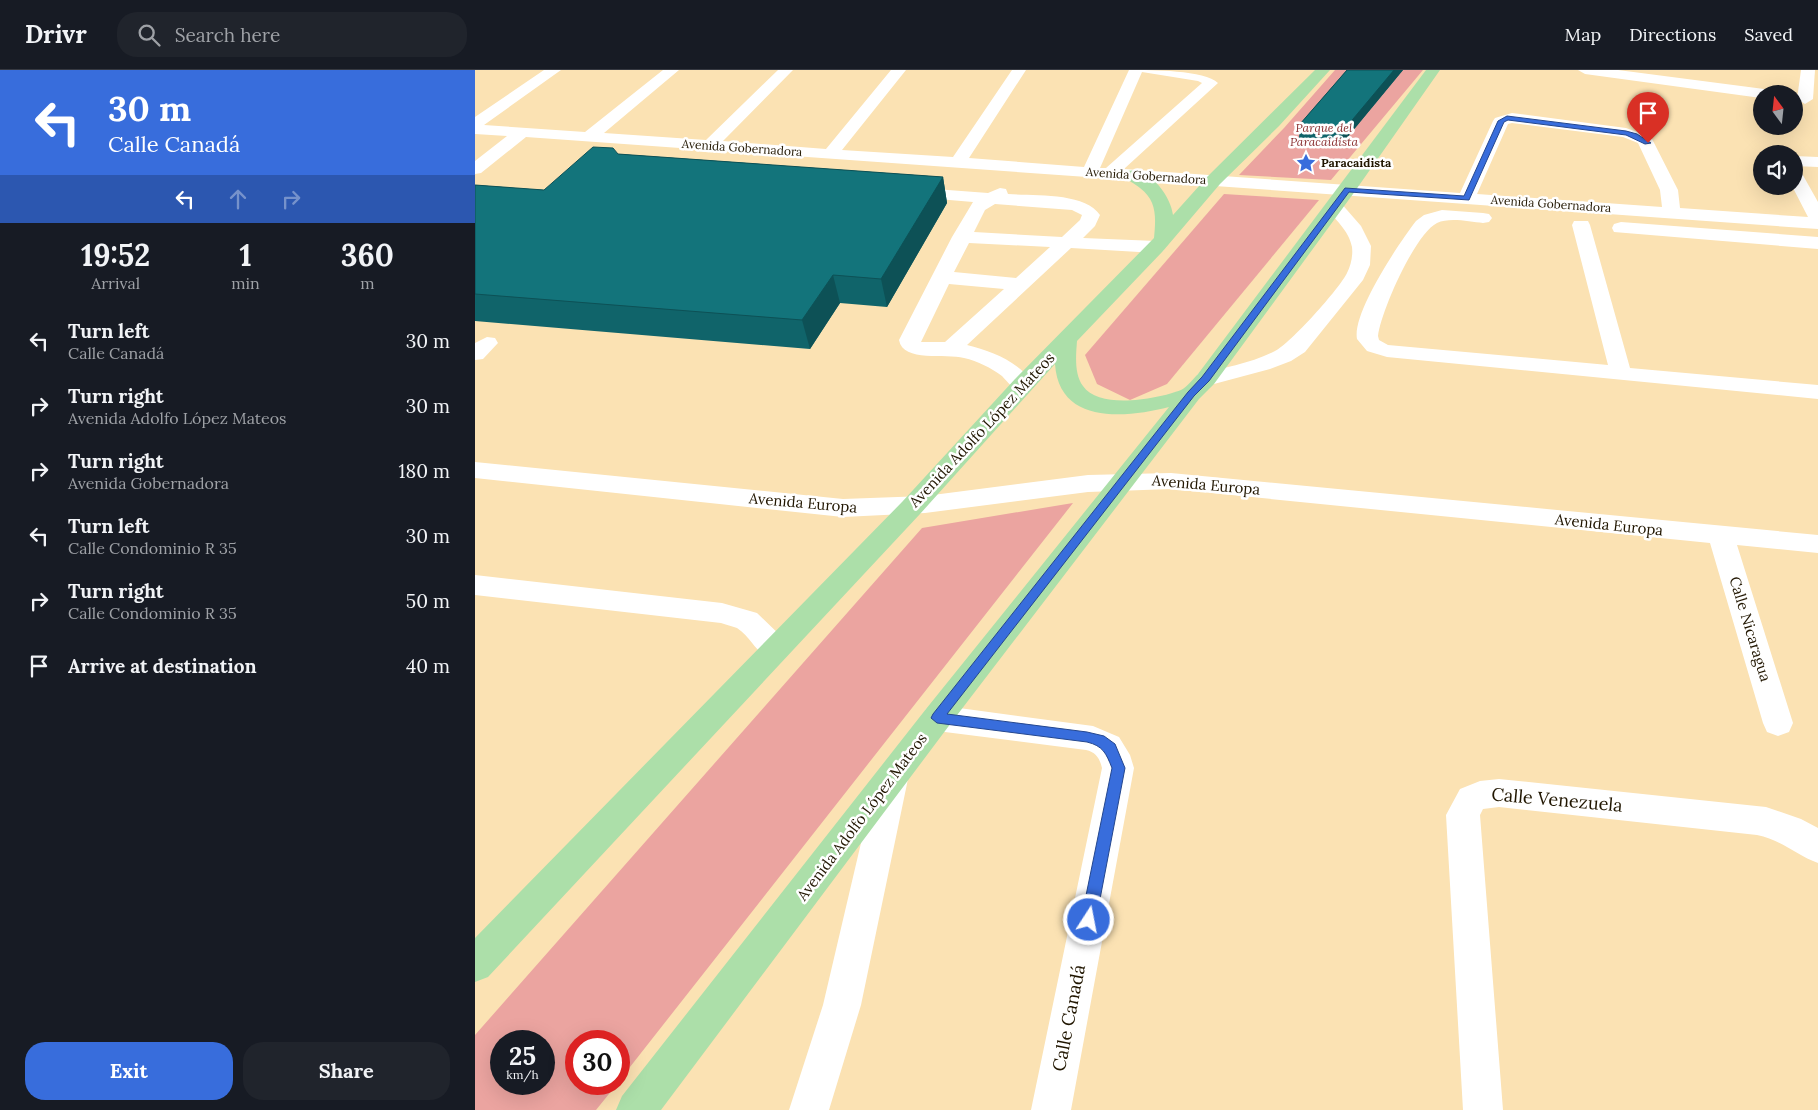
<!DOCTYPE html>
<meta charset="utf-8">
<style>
body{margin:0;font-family:Lora,serif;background:#20242c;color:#f1f3f6;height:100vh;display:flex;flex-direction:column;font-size:19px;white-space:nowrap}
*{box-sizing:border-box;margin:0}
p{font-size:16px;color:#9ea1a6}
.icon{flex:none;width:28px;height:28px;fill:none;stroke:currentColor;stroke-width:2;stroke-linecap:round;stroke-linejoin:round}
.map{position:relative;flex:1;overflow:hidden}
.drawer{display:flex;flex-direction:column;background:#171b24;width:475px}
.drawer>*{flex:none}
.guide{background:#386ddc;color:#fff;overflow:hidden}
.needle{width:32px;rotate:345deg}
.controls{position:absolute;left:1278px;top:15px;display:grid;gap:10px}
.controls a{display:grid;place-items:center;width:50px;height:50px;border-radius:50%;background:#171b24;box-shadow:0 5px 20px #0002;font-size:25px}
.speed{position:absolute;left:15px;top:960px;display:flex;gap:10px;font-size:25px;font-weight:700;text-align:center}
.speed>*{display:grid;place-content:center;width:65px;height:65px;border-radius:50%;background:#171b24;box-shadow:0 5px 20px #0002;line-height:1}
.speed small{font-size:12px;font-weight:400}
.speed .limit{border:8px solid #d22;background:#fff;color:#111}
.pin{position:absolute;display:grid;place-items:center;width:42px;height:42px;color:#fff;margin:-51px -21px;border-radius:50% 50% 50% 0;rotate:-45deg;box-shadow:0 0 5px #0007}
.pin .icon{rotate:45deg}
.me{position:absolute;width:55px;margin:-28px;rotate:11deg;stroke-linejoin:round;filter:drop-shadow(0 0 4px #0008)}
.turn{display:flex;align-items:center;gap:18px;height:105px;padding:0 25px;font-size:22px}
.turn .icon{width:65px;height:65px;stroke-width:2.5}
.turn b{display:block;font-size:35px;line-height:42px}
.lanes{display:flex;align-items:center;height:48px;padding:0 25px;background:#0003;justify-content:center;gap:25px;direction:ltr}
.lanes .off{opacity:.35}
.eta{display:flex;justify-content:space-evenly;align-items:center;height:85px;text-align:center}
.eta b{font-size:30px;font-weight:700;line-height:35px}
.action{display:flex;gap:10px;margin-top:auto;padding:10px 25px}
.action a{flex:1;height:58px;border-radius:20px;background:#386ddc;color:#fff;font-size:20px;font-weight:700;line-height:58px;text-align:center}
.action a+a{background:#20242c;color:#f1f3f6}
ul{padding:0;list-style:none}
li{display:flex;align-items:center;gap:15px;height:65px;padding:0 25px}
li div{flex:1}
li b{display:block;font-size:19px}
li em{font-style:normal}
header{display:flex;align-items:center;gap:30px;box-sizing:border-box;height:70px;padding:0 25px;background:#171b24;border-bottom:1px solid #363941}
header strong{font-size:24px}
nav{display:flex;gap:28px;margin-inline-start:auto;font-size:18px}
.search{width:350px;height:45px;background:#20242c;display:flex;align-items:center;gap:12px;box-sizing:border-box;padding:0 18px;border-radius:20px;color:#9ea1a6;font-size:19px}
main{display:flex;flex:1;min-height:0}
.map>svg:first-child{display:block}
</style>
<header>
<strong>Drivr</strong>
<div class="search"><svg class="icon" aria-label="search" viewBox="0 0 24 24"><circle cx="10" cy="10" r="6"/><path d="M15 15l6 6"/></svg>Search here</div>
<nav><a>Map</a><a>Directions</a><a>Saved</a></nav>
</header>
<main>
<section class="drawer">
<div class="guide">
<div class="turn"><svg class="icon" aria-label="left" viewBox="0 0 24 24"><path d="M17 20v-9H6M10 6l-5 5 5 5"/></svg><div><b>30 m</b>Calle Canadá</div></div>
<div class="lanes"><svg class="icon" aria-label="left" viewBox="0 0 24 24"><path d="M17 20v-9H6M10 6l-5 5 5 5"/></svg><svg class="icon off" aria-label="ahead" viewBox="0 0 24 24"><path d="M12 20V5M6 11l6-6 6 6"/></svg><svg class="icon off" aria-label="right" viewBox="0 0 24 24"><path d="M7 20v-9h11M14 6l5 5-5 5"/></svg></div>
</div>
<div class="eta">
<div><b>19:52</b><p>Arrival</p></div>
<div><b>1</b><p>min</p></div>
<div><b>360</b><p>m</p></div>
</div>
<ul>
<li><svg class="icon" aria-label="left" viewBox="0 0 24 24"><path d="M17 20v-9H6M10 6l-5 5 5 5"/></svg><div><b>Turn left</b><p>Calle Canadá</p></div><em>30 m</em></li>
<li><svg class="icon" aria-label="right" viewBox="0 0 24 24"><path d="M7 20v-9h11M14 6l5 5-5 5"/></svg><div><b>Turn right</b><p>Avenida Adolfo López Mateos</p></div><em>30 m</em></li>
<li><svg class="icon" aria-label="right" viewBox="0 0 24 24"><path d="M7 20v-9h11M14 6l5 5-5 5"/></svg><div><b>Turn right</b><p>Avenida Gobernadora</p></div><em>180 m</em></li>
<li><svg class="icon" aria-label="left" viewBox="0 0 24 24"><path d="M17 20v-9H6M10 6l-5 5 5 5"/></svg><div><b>Turn left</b><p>Calle Condominio R 35</p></div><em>30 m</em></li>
<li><svg class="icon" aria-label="right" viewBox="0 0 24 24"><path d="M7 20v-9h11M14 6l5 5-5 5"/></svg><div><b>Turn right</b><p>Calle Condominio R 35</p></div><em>50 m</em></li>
<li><svg class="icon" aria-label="arrive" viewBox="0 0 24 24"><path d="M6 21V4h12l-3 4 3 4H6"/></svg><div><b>Arrive at destination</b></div><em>40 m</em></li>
</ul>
<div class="action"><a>Exit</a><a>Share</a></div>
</section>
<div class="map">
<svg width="1343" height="1040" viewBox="0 0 1343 1040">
<rect width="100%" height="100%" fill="#fbe2b3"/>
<g fill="#eba4a0" fill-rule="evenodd">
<path d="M860,0H948L856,110L764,105L809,58Z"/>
<path d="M749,124L844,130L692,314L655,330L622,314L610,285Z"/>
<path d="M598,433L144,1011V971H101V1014H142L121,1040H0V965L447,458ZM69,971V1014H26V971Z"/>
</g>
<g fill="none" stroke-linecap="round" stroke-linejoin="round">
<g fill="#fff" fill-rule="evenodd">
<path d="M69,0H86L9,55L110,62L188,0H204L129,63L231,70L303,0H318L248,71L351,79L416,0H431L367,80L478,87L537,0H551L494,88L609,97L654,0C676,0 730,0 743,13L649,99L985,123L1018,51L1020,48L1037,43L1151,58L1176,67L1203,120L1205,138L1333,147L1317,116H1319V99L1325,100L1343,132V159L51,67L6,103L0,104V91L32,66L0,64V47ZM667,2L723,11L727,13L631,98H625ZM1037,53L1148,67L1163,73L1185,120L1187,137L1002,124L1033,54Z"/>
<path d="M1103,0H1143L1289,19L1296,24H1286V28L1110,4Z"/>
<path d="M1326,0H1340L1338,29L1330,34L1322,29Z"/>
<path d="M1319,86L1343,87V97L1319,96Z"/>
<path d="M433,117L513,123L525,118L531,119L533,124C559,126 610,122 625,145L620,156L608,168L681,171L688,173L690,177L688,181L681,183L596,178L492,275C517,281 544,292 559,314L556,319C551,320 546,321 541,319C536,317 531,310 527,306C516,298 503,291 489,288C471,283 428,293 424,270L477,167L498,132L427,126L424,122L427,118ZM520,134L597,140L607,145L605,150L587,167L499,162L510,140ZM494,173L575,177L541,208L479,202ZM474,214L529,219L470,272H446Z"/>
<path d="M859,131L865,132L886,156L896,176L895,195L888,210L830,282L816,291L795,299L739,314L731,316L723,314L720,309L723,304C748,298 777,293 800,281C815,274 865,218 872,203C876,195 878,186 877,177C874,160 859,149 850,136L853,132Z"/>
<path d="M967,140L1008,143L1014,144L1017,148L1014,152L1008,153C995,152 975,147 962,153C940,164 906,241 903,266L904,270L913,275L1133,295L1097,155L1099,151H1113L1115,155L1155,298L1343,315V329L912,287L892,281L882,269C877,243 924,173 941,151L949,145Z"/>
<path d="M1146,152L1343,167V179L1139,162L1137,158L1139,154Z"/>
<path d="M12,267L20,268L23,273L8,289L0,290V273Z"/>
<path d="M0,392L368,429L450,426L613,405L696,403L1343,465V483L1262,475L1318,653L1314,662L1303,666L1292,662L1288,653L1235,473L696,419L613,422L450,443L368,447L0,408Z"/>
<path d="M0,505L247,533L282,543L310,570L314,578L310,586C283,595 281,570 262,558C257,556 251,555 246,553L0,525Z"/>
<path d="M462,635L618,656L644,667L655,685L659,698L596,1040H556L627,698C625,689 621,682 611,680L462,661L451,657L447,648L451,639Z"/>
<path d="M417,695L428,699L433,709L386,935L354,1040H314L348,935L401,709L406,699Z"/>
<path d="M1024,709L1291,737L1326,749L1343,758V793C1321,785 1307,770 1282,765L1024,737L1008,739L1005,745L1028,1040H988L971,745L985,719L1005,711Z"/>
</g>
<path fill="#acdfa9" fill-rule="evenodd" d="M840,0H855L804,56L745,114L688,181L602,271C601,285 599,304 608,316C624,340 683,329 706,320C712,317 718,309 723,304L951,0H965L878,124L739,314L724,329L473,657L186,1040H141L147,1026L451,639L694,337C651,348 584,355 580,294L445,444L13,907L0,912V868L427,432L540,309L679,168C681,147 682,131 665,118C659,113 653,111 649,105L652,101C674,96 696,126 698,145L733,106Z"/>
</g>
<g fill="#10646a">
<path d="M872,0H928L866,75L824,68L825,54Z"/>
<path d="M143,84L468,107L472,133L412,237L365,233L335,279L0,251V115L69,120Z"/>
</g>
<g fill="#0d5156">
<path d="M919,0H928L866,75L868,61Z"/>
<path d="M468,107L472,133L412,237L406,209Z"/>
<path d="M358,205L365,233L335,279L327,250Z"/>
</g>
<g fill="#13747b" stroke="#0d5156">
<path d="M872,0H919L868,61L825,54Z"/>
<path d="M118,77L138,78L143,84L468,107L406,209L358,205L327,250L0,224V115L69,120Z"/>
</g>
<path fill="#386ddc" stroke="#24478f" d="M1032,46L1151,61L1162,64L1176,73L1170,74L1151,65L1033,50L1029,52L994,130L874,122L734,311L719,326L472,644L612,662L629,666L640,674L650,698L621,850L619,855L614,857L608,855L606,850L637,698C631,683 628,676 612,672L462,653L456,648L458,644L713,322L727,307L870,118L989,126L1023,51Z"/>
<defs>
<symbol id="sight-bare" viewBox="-9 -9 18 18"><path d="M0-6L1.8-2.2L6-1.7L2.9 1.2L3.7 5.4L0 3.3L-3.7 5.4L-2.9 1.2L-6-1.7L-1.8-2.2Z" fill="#386ddc" stroke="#fff" stroke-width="2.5" paint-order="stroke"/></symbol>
</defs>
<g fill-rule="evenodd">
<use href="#sight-bare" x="817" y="79" width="28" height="28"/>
</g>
<g text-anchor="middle" stroke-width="5" stroke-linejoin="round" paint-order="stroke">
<g font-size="12" font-style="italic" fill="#8b3132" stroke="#fff">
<text x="849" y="62">Parque del<tspan x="849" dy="14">Paracaidista</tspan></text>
</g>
<g font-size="12" fill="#211601" stroke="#fff">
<text transform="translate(267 78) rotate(4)" y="4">Avenida Gobernadora</text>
<text transform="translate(671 106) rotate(4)" y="4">Avenida Gobernadora</text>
<text transform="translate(1076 134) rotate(4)" y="4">Avenida Gobernadora</text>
</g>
<g font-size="12" font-weight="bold" fill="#211601" stroke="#fff" text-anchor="start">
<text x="846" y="97">Paracaidista</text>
</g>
<g font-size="15" fill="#211601" stroke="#fff">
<text transform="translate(507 360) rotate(-47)" y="5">Avenida Adolfo López Mateos</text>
<text transform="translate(731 415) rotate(5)" y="5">Avenida Europa</text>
<text transform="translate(328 433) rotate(5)" y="5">Avenida Europa</text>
<text transform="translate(1134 455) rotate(6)" y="5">Avenida Europa</text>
<text transform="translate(1275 559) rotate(73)" y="5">Calle Nicaragua</text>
<text transform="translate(387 747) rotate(-53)" y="5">Avenida Adolfo López Mateos</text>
</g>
<g font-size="18" fill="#211601" stroke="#fff">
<text transform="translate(1082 730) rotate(5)" y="6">Calle Venezuela</text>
<text transform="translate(594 948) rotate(-79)" y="6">Calle Canadá</text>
</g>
</g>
</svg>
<div class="controls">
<a><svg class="needle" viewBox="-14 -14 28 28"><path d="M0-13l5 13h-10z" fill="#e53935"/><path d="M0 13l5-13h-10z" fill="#9ea1a6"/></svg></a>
<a><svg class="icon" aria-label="sound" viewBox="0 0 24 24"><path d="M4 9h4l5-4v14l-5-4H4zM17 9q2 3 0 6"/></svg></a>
</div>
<div class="speed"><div>25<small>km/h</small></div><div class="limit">30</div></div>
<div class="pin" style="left:1173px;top:73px;background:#d93025"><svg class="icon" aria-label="arrive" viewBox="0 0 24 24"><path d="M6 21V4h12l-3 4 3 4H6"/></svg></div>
<svg class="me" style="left:614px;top:850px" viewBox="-20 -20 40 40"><circle r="17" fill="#386ddc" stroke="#fff" stroke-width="3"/><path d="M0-11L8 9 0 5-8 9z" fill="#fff"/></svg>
</div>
</main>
